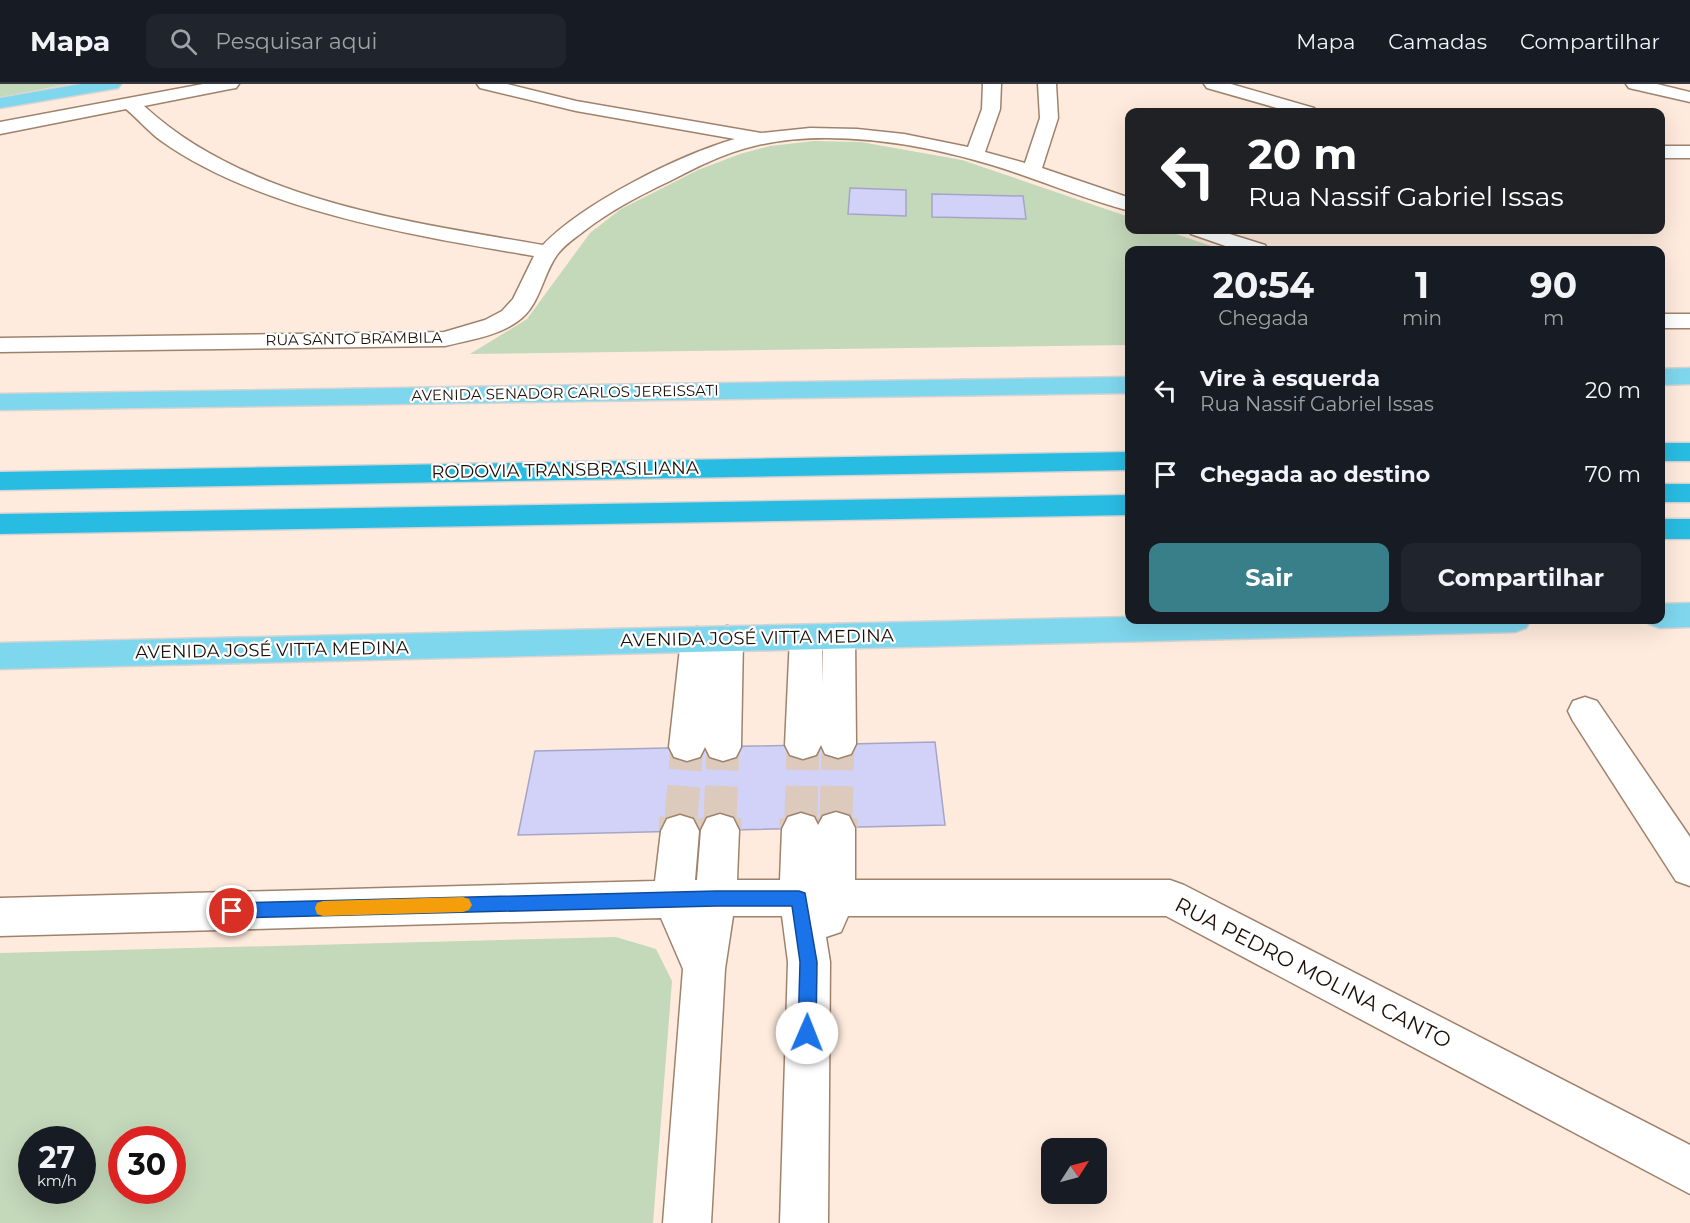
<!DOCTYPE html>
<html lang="pt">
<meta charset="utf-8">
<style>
body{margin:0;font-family:Montserrat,sans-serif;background:#20242c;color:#f1f3f6;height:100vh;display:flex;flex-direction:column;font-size:22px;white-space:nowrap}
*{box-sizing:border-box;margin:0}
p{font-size:20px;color:#9ea1a6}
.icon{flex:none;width:33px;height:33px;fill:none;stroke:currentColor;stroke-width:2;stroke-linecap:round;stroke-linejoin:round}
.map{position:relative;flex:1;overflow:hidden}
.drawer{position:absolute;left:1125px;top:162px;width:540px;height:378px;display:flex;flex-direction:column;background:#171b24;border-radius:12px;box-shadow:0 6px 24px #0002}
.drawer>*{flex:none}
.top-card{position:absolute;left:1125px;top:24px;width:540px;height:126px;border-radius:12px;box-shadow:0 6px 24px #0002;background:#202124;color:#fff;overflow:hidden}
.needle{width:39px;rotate:54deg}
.tools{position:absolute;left:1041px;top:1054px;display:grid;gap:12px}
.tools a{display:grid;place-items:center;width:66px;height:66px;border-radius:12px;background:#171b24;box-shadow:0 6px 24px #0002;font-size:30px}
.speed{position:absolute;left:18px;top:1042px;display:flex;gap:12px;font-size:30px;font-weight:700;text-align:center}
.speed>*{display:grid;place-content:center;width:78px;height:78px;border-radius:50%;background:#171b24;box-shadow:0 6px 24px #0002;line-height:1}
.speed small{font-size:15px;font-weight:400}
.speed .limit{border:9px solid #d22;background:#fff;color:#111}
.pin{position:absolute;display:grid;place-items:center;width:51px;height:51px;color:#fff;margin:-26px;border:3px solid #fff;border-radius:50%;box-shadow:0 2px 6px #0007}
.me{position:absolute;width:66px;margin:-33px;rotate:1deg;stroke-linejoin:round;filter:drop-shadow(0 0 4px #0008)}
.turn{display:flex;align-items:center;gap:21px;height:126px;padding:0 24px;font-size:27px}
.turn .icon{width:78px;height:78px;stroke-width:2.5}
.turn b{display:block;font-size:42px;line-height:51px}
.eta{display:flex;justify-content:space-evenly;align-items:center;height:102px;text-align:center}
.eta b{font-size:36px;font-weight:700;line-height:42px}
.primary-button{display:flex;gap:12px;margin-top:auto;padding:12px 24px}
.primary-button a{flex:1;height:69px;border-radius:12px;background:#397f8a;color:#fff;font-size:24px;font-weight:700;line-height:69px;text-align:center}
.primary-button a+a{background:#20242c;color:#f1f3f6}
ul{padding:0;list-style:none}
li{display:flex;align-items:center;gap:18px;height:84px;padding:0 24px}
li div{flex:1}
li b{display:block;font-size:22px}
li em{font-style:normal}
header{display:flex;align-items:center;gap:36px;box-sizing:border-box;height:84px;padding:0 30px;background:#171b24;border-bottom:2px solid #363941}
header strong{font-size:28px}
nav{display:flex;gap:33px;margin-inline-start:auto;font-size:21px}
.search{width:420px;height:54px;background:#20242c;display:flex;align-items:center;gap:15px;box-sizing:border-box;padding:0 21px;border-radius:12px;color:#9ea1a6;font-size:22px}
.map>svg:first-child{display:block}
</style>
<header>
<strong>Mapa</strong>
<div class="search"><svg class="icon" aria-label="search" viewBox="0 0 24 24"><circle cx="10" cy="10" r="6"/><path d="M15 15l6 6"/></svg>Pesquisar aqui</div>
<nav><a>Mapa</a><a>Camadas</a><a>Compartilhar</a></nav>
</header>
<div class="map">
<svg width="1690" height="1139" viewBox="0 0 1690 1139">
<rect width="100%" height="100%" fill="#feebdd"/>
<g fill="#c4d8ba" fill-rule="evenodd">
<path d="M0,0H69L0,13Z"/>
<path d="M814,57L861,58L962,76L1129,133L1130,146H1164L1223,166H1130L1129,261L470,270L527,235L590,149L621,125L698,86L740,70L770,62Z"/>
<path d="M616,853L656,865L672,897L653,1139H0V869ZM32,1056H82V1107H32ZM122,1056H172V1107H122Z"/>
</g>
<g fill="#d2d2f9" stroke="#a5a5c6" stroke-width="1.5">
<path d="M850,104L906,106V132L848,130Z"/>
<path d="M932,110L1023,112L1026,135L932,133Z"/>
<path d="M935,658L945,741L518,751L535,667Z"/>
</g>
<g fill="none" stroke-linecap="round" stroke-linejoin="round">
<g stroke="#dccabd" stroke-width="33" stroke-dasharray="33 16" stroke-linecap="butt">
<path d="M681,735L687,663"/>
<path d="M720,735L723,663"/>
<path d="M801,735L803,661"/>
<path d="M836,735L838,660"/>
</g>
<g stroke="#dccabd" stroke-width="43" stroke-dasharray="43 22" stroke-linecap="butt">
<path d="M836,744V734"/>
<path d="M801,745V734"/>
<path d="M720,746V734"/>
<path d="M680,747L681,734"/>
</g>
<defs>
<g id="minor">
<path d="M203,0H239L236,4L230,5L144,22C247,117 409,138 543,161C583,119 679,71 735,55L576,27L480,4L477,0H507L576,17L761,49L810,44L857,45L904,50L968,63L982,25L983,0H1001L1000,25L985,68L1025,79L1040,34L1038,0H1056L1058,34L1042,84L1130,114V127C1083,115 1038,95 992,81C920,59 827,44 754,62C724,69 697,83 670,97C640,111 610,127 584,147C575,154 563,162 557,171C542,192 540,222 518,237C498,252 469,256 445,262L0,268V254L444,248L485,236L502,227L513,215L534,172C416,152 259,127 160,56C148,47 138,35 126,25L0,50V38Z"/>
<path d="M1204,0H1231L1314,24L1317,28H1291L1207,4Z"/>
<path d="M1626,0H1657L1690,8V18L1629,4Z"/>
<rect x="1660" y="62" width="30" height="12"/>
<path d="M1187,146H1217L1265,161L1268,166H1237L1191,150Z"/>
<rect x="1660" y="230" width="30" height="14"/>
<path d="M839,540L850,543L855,552L856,660L851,670L838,674L825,670L821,661L816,671L803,675L790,671L785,661L790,553L794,544L806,541L818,544L822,553V601L823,552L828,543Z"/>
<path d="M727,542L739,545L743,554L741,663L736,673L723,677L710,673L705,663L706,649L705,663L700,673L687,677L674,673L669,663L681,555L685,546L697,543L709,546L712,552L715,545Z"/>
<path d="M1585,613L1597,617L1690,753V802L1676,797L1573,637L1568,627L1573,617Z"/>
<path d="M836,728L849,732L855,744V796H1170L1184,801L1690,1061V1110L1166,832H848L841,848L826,853L830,878L828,1139H780L788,878L782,832H733L725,885L711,1139H663L683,885L661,834L0,852V814L655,797L661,747L667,735L680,731L693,735L699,747L695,796H697L701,746L707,734L720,730L733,734L739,746L737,796H780L782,745L788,733L801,729L814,733L818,741L823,732Z"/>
</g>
<g id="major">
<path d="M81,0H121L118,4L112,5L0,24V14Z"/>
<path d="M1690,284V300L1660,301V285Z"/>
<path d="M1130,293V309L0,326V310Z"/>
<path d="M1690,519V543L1660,544L1649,540L1646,536H1660V520Z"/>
<path d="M1130,533V536H1531L1526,544L1515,548L0,585V559Z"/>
</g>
<g id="highway">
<rect x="1660" y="359" width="30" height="18"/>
<path d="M1130,368V386L0,406V388Z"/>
<rect x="1660" y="400" width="30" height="18"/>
<path d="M1130,411V431L0,450V430Z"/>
<rect x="1660" y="435" width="30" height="20"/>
</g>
</defs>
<use href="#minor" stroke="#9f826c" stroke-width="3"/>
<use href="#major" stroke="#d6d4d3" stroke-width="3"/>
<use href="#highway" stroke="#d6d4d3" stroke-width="3"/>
<use href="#minor" fill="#fff" fill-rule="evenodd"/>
<use href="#major" fill="#7fd7ee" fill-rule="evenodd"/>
<use href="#highway" fill="#29bce3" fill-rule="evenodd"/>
</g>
<path fill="#1a73e8" stroke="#114b97" stroke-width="1.5" d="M716,807H799L805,809L817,878L816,949L814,956L807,958L801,956L798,949L800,878L792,822H716L232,834L226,832L224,827L226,821L232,819Z"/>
<path fill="#f59e0b" d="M463,813L469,815L472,821L469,826L463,828L323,832L317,830L315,824L317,819L323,817Z"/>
<g text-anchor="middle" stroke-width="4.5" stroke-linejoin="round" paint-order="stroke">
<g font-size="15" fill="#1b1008" stroke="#fff">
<text transform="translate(354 255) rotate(-1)" y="5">RUA SANTO BRAMBILA</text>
<text transform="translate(565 309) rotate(-1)" y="5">AVENIDA SENADOR CARLOS JEREISSATI</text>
</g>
<g font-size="18" fill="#1b1008" stroke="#fff">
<text transform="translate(565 386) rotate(-1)" y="6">RODOVIA TRANSBRASILIANA</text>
<text transform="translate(757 554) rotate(-1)" y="6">AVENIDA JOSÉ VITTA MEDINA</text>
<text transform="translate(272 566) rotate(-1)" y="6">AVENIDA JOSÉ VITTA MEDINA</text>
</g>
<g font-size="21" fill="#1b1008" stroke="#fff">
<text transform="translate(1313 889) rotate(27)" y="7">RUA PEDRO MOLINA CANTO</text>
</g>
</g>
</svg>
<div class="tools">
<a><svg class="needle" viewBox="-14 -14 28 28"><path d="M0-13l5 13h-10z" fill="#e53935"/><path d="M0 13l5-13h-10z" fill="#9ea1a6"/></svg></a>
</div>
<div class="speed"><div>27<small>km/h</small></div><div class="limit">30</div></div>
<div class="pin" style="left:232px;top:827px;background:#d93025"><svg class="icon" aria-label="arrive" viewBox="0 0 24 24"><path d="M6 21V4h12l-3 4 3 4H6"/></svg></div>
<svg class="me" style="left:807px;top:949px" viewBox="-20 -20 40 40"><circle r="19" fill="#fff"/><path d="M0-13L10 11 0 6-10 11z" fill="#1a73e8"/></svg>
<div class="top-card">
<div class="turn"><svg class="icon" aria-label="left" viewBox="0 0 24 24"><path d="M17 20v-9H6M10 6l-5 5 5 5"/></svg><div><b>20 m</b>Rua Nassif Gabriel Issas</div></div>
</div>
<section class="drawer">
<div class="eta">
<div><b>20:54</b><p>Chegada</p></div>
<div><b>1</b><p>min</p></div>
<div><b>90</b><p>m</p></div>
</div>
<ul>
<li><svg class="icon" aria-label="left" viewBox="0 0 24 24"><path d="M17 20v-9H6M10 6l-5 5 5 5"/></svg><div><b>Vire à esquerda</b><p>Rua Nassif Gabriel Issas</p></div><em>20 m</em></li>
<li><svg class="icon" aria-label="arrive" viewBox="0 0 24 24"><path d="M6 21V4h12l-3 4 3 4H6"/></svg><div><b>Chegada ao destino</b></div><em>70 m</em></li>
</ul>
<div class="primary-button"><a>Sair</a><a>Compartilhar</a></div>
</section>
</div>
